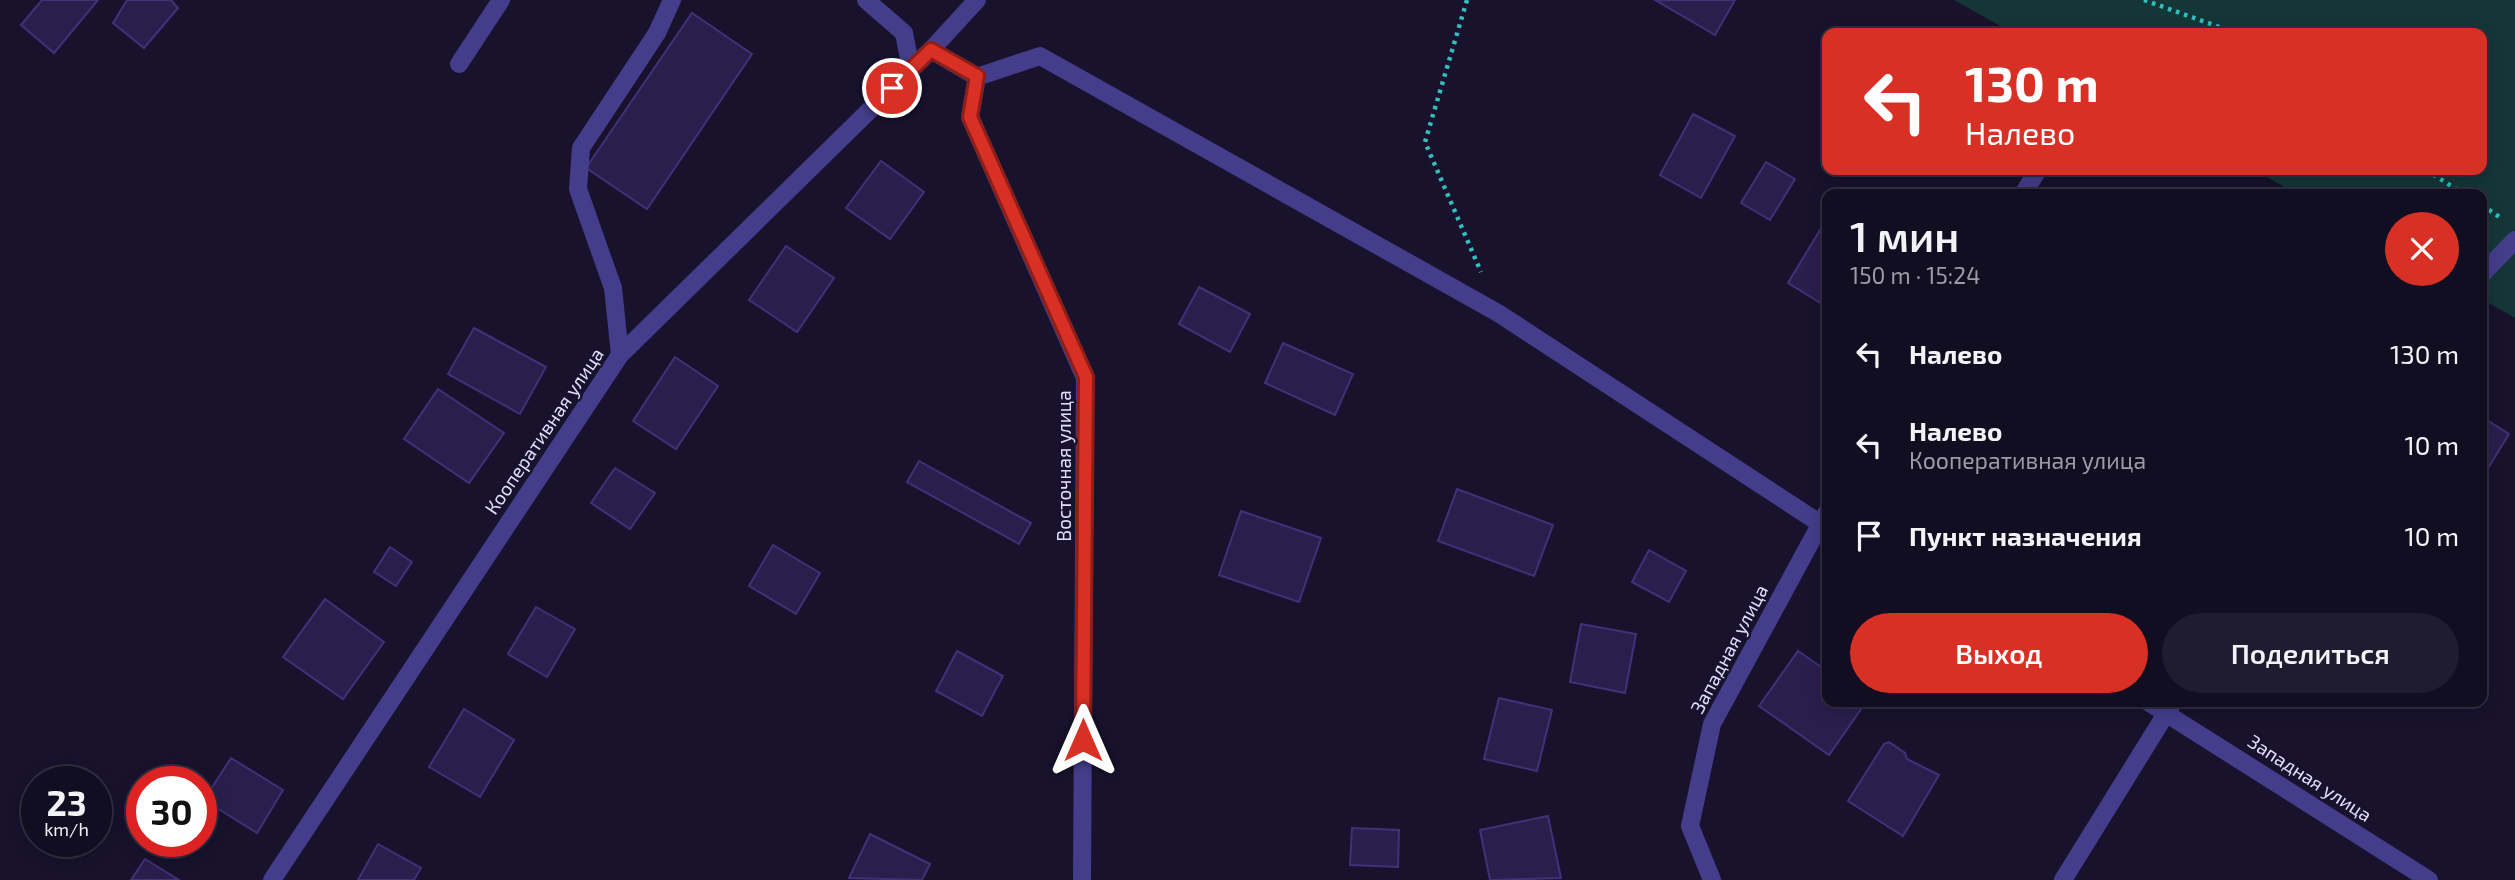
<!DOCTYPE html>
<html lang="ru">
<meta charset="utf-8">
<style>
body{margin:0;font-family:"Exo 2",sans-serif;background:#1f1c2f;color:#f1f3f6;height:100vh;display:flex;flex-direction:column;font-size:26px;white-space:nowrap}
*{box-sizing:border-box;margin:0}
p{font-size:23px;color:#9c9ca5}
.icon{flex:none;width:38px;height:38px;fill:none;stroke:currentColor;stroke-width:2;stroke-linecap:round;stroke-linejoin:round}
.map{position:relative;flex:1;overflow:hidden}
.details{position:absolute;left:1822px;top:189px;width:665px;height:518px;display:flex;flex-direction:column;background:#120e22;border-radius:14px;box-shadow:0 4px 18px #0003,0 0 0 2px #312e40}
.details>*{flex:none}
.hud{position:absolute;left:1822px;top:28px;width:665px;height:147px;border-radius:14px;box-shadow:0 4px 18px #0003,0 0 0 2px #312e40;background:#d93025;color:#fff;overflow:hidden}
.speed{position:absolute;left:21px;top:766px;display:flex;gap:14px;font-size:35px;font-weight:700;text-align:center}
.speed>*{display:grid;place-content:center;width:91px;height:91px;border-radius:50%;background:#120e22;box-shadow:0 4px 18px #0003,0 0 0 2px #312e40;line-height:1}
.speed small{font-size:18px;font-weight:400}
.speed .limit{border:10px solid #d22;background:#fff;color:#111}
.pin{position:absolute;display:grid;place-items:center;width:60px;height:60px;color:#fff;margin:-30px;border:4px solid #fff;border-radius:50%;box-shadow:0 2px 7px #0007}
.me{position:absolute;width:77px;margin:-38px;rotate:0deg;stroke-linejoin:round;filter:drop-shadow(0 0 5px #0008)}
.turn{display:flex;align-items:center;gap:24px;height:147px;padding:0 28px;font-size:32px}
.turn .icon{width:91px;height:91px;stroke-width:2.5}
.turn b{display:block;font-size:49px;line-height:60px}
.round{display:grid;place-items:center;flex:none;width:74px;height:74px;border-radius:37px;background:#1f1c2f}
.summary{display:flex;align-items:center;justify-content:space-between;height:119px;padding:0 28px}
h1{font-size:42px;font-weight:600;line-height:52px}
.cta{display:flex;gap:14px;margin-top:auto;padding:14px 28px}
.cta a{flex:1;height:80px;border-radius:42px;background:#d93025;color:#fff;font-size:28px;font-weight:600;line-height:80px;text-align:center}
.cta a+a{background:#1f1c2f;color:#f1f3f6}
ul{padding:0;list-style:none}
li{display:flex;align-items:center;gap:21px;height:91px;padding:0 28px}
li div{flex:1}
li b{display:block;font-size:26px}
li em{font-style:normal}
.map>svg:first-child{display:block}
</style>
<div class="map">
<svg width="2515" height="880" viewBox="0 0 2515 880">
<rect width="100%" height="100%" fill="#18122d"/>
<path fill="#153637" d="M1954,0H2515V318L2482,299V194H2297L2254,170H2482V33H2013Z"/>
<g fill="#2a1e4d" stroke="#423079" stroke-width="2">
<path d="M42,0H98L54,53L21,25Z"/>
<path d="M127,0H171L178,8L144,48L113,23Z"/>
<path d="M1655,0H1735L1715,35Z"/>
<path d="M692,13L752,54L647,209L586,168Z"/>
<path d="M1693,114L1735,136L1701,198L1660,175Z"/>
<path d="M881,161L924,192L890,239L846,208Z"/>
<path d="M1766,162L1795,179L1770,220L1741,203Z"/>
<path d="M1826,220L1827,221V307L1788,283Z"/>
<path d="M786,246L834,278L797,332L749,300Z"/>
<path d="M1199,287L1250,314L1230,352L1179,324Z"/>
<path d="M474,328L546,367L520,414L448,374Z"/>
<path d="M1283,343L1353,374L1335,415L1265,383Z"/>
<path d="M675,357L718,386L676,449L633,421Z"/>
<path d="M438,389L504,433L469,483L404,439Z"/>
<path d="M2482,417L2509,434L2482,478Z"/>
<path d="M919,461L1031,523L1019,544L907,482Z"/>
<path d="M615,468L655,493L630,529L591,503Z"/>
<path d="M1457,489L1553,525L1534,576L1438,541Z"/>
<path d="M1241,511L1321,538L1299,602L1219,575Z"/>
<path d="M773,545L820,573L796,614L749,586Z"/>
<path d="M390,547L412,562L396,586L374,572Z"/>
<path d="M1649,550L1686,571L1669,602L1632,582Z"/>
<path d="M325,599L384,642L343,699L283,657Z"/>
<path d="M536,607L575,629L547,677L508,654Z"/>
<path d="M1581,624L1636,634L1625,693L1570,682Z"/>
<path d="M957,651L1003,676L982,716L936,691Z"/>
<path d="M1798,651L1827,671V702H1866L1829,755L1759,706Z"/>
<path d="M1499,698L1552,710L1537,771L1484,759Z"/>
<path d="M464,709L514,740L480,797L429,767Z"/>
<path d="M1889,742L1905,753L1907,759L1939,775L1903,836L1848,801L1884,744Z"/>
<path d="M231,758L283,790L257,833L204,800Z"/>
<path d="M1548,816L1561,878L1490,880L1480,830Z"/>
<path d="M1352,828L1399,830L1398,867L1350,865Z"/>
<path d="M870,834L930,864L922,880L849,878Z"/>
<path d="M378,844L421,868L414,880H358Z"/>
<path d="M145,859L179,880H131Z"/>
</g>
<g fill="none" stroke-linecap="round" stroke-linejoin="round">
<g stroke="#32bfbd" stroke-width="4.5" stroke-dasharray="3.5 5" stroke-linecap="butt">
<path d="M1467,0L1425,142L1481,272"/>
<path d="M2144,0L2236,33"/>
<path d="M2426,170L2464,194"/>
<path d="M2482,205L2501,218"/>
</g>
<g stroke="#443d8b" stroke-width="18">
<path d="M866,0L904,33L911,69"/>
<path d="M459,64L501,0"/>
<path d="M620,355L613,288L578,189L581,148L657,33L672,0"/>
</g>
<g stroke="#443d8b" stroke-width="18">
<path d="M931,50L977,77L1040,56L1498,313L1827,528"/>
<path d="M977,77L970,117L1085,378L1082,880"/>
<path d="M2023,194L2038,170"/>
<path d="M2482,274L2515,240"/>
<path d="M2148,702L2429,880"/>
<path d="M272,880L620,355L931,50L977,0"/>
<path d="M1712,880L1690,826L1712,724L1827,512"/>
<path d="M2063,880L2172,704"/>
</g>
</g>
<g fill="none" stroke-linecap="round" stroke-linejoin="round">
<defs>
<path id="route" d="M892,88L931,50L977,76L970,117L1086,377L1083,740"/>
</defs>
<use href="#route" stroke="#8d1f18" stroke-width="18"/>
<use href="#route" stroke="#d93025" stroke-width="12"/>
</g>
<g text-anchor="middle" stroke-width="5" stroke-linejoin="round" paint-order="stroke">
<g font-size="19" fill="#e3ddff" stroke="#18122d">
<text transform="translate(544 431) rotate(-56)" y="7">Кооперативная улица</text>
<text transform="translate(1064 466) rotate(-90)" y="7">Восточная улица</text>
<text transform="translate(1729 649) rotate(-62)" y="7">Западная улица</text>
<text transform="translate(2310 778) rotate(33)" y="7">Западная улица</text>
</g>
</g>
</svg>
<div class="speed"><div>23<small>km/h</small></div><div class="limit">30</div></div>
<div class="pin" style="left:892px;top:88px;background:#d93025"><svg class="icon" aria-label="arrive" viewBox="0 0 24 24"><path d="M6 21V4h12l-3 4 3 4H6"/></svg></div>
<svg class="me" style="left:1083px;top:740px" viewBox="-20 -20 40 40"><path d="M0-17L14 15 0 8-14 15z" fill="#d93025" stroke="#fff" stroke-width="4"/></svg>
<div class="hud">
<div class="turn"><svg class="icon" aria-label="left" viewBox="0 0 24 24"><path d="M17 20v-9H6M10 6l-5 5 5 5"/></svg><div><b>130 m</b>Налево</div></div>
</div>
<section class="details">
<div class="summary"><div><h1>1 мин</h1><p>150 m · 15:24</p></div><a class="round" style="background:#d93025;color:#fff"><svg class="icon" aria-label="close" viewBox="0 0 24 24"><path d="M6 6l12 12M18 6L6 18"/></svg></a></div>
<ul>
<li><svg class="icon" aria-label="left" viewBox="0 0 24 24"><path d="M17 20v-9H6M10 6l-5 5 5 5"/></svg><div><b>Налево</b></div><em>130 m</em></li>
<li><svg class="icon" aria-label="left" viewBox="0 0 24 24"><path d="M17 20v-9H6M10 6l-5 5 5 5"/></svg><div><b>Налево</b><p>Кооперативная улица</p></div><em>10 m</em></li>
<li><svg class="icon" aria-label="arrive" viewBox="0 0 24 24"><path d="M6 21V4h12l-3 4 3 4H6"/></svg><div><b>Пункт назначения</b></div><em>10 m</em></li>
</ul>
<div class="cta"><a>Выход</a><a>Поделиться</a></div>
</section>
</div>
